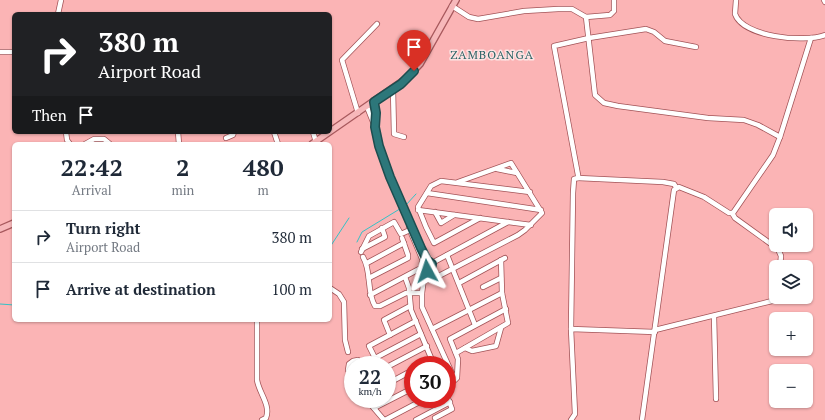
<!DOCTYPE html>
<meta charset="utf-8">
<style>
body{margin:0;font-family:"PT Serif",serif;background:#f2f2f3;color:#1f2937;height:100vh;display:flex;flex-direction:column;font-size:15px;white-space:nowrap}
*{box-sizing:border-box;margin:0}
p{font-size:13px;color:#747a83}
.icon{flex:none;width:22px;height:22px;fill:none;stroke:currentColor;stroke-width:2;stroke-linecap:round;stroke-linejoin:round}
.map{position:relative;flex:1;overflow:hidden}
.panel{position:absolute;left:12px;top:142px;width:320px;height:180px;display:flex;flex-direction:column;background:#fff;border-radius:6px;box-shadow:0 1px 3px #0004}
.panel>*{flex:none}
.guide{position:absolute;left:12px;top:12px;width:320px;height:122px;border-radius:6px;box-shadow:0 1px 3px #0004;background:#202124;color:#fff;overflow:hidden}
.controls{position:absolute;left:769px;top:208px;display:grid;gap:8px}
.controls a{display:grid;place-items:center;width:44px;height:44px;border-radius:6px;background:#fff;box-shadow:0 1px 3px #0004;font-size:20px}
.speed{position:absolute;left:344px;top:356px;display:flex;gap:8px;font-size:20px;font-weight:700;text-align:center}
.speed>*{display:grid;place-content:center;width:52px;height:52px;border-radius:50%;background:#fff;box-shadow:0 1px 3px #0004;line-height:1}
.speed small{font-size:10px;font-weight:400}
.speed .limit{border:6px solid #d22;background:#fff;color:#111}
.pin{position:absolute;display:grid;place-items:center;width:34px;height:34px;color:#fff;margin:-41px -17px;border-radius:50% 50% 50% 0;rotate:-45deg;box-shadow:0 0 4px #0007}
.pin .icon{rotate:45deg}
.me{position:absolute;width:44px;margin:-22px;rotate:355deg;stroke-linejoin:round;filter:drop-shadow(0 0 3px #0008)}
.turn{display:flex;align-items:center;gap:14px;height:84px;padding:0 20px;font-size:18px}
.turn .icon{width:52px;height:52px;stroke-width:2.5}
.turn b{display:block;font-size:28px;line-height:34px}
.then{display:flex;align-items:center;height:38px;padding:0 20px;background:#0003;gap:8px;font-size:15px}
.eta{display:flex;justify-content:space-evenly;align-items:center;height:68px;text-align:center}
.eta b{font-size:24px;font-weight:600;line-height:28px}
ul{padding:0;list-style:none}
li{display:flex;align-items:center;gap:12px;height:52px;padding:0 20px;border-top:1px solid #e0e1e3}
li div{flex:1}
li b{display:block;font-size:15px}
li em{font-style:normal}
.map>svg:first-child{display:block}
</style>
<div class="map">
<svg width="825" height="420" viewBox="0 0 825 420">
<rect width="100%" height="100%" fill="#fbb4b5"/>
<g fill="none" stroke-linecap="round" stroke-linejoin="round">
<g stroke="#34c2c7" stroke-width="1">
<path d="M406,205L416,194"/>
<path d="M357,242L362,232L403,207"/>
<path d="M330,247L349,218"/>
<path d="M0,304L14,305"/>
</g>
<defs>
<g id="minor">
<path d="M736,0L735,14C743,37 804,43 825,35"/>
<path d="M824,0L825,2"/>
<path d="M452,6L469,17L478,19L524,11L558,9H572L586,17L610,15L614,11V0"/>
<path d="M58,14L61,0"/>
<path d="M586,17L595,95L604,103L618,106L708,118L744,120L758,125L780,137L773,155L733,213H729L704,197L679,187L674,190L642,420"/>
<path d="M0,52H14"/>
<path d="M393,89L394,134L404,137"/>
<path d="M374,102L375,126"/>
<path d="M367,107L375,127L385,163L427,260"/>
<path d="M358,113L342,60L377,24"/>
<path d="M66,132L67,140L70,144"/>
<path d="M178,132L179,144"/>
<path d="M274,132L278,144"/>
<path d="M313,132L316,142"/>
<path d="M780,137L811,38"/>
<path d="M226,138L233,135L234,132"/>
<path d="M85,144L94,139H104L110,144"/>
<path d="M497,169L517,173"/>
<path d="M578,178L663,182L674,184L676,187"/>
<path d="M427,193L541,210"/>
<path d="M418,210L531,225"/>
<path d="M435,212L441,223L454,215"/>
<path d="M732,213L735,218L778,249L781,256L780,267"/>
<path d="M480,218L434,243L426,227L418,207L431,186L441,181L530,192"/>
<path d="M409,228L423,261"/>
<path d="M362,249L385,237L382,228"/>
<path d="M361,252L369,236L394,222L401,234L410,230"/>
<path d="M447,255L475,325"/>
<path d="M363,257C372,272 366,291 375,306H380L406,293H422"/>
<circle cx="427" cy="265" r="5.5"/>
<path d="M367,263L404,243"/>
<path d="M432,263L508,222"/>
<path d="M425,271L422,293V307L455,380L457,378L458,359L450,339L506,309"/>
<path d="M405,277L409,288L411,310L434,365"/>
<path d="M369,278L408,258V255L402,238"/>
<path d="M424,279L431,280L518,235L525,230L542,213L511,163L458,182"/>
<path d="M459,283L505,258"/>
<path d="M483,287L501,278"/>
<path d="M330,288L339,294L344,302L345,340L348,352"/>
<path d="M370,295L421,268"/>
<path d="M714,316L716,399"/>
<path d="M257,320V380C259,393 271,405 266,418L262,420"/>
<path d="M432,329L502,293"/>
<path d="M571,329L573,193L574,179L578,178V175L554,46L589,38L646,29L654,32L665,41L696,47"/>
<path d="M655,330L772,301L776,291"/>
<path d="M390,335L384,320L410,306"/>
<path d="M465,348L472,351L496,346L501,328"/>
<path d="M456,353L508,323L502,293L501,260"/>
<path d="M375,358L369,346L416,321"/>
<path d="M362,365L421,334"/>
<path d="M423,365L432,360"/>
<path d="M387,367L427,346"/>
<path d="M353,380L348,370L349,364L353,361L358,360L362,365"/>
<path d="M387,384L413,370"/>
<path d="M366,399L384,420"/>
<path d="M374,408L413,388"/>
<path d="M435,418L452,409L447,396"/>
<path d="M385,420L425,399"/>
<path d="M416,420L450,402"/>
<path d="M571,420L575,414L571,329L655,332"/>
</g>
<g id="major">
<path d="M312,144L407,78L420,64L456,0"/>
<path d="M0,229L14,223"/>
</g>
</defs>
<use href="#minor" stroke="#a25357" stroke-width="6"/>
<use href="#major" stroke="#a8595d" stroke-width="8"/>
<use href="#minor" stroke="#fff" stroke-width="4.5"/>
<use href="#major" stroke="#f7b8ba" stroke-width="5.5"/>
</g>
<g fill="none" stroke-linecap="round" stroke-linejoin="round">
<defs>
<path id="route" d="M414,71L401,84L374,102L376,113L375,127L379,146L390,177L421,248L427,260L432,264L431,269L427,271"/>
</defs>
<use href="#route" stroke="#1d4d4f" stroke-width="10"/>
<use href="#route" stroke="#2d777a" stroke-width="7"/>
</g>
<g text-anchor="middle" stroke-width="3" stroke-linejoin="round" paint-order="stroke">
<g font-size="12" letter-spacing="1" fill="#276163" stroke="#fee2e2">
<text x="492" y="59">ZAMBOANGA</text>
</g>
</g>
</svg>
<div class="controls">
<a><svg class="icon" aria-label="sound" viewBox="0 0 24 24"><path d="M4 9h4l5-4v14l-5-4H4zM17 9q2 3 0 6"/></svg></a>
<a><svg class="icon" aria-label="layers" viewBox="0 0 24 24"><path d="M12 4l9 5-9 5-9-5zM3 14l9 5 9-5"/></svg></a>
<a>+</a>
<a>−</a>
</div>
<div class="speed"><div>22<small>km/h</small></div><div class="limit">30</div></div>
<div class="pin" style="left:414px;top:71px;background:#d93025"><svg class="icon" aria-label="arrive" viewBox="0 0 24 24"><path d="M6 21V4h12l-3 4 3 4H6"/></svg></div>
<svg class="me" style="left:427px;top:271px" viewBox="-20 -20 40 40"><path d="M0-17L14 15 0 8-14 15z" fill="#2d777a" stroke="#fff" stroke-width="4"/></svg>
<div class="guide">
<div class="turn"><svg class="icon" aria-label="right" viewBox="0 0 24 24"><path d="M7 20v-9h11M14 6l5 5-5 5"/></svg><div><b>380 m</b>Airport Road</div></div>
<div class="then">Then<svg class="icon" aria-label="arrive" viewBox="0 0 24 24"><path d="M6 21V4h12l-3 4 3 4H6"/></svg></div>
</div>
<section class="panel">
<div class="eta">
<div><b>22:42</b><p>Arrival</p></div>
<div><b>2</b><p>min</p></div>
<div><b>480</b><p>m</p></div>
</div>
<ul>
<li><svg class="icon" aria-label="right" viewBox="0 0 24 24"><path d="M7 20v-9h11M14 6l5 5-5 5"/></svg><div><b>Turn right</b><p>Airport Road</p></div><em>380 m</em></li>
<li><svg class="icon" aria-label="arrive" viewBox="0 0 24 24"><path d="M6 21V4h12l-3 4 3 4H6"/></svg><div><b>Arrive at destination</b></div><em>100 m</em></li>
</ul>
</section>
</div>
